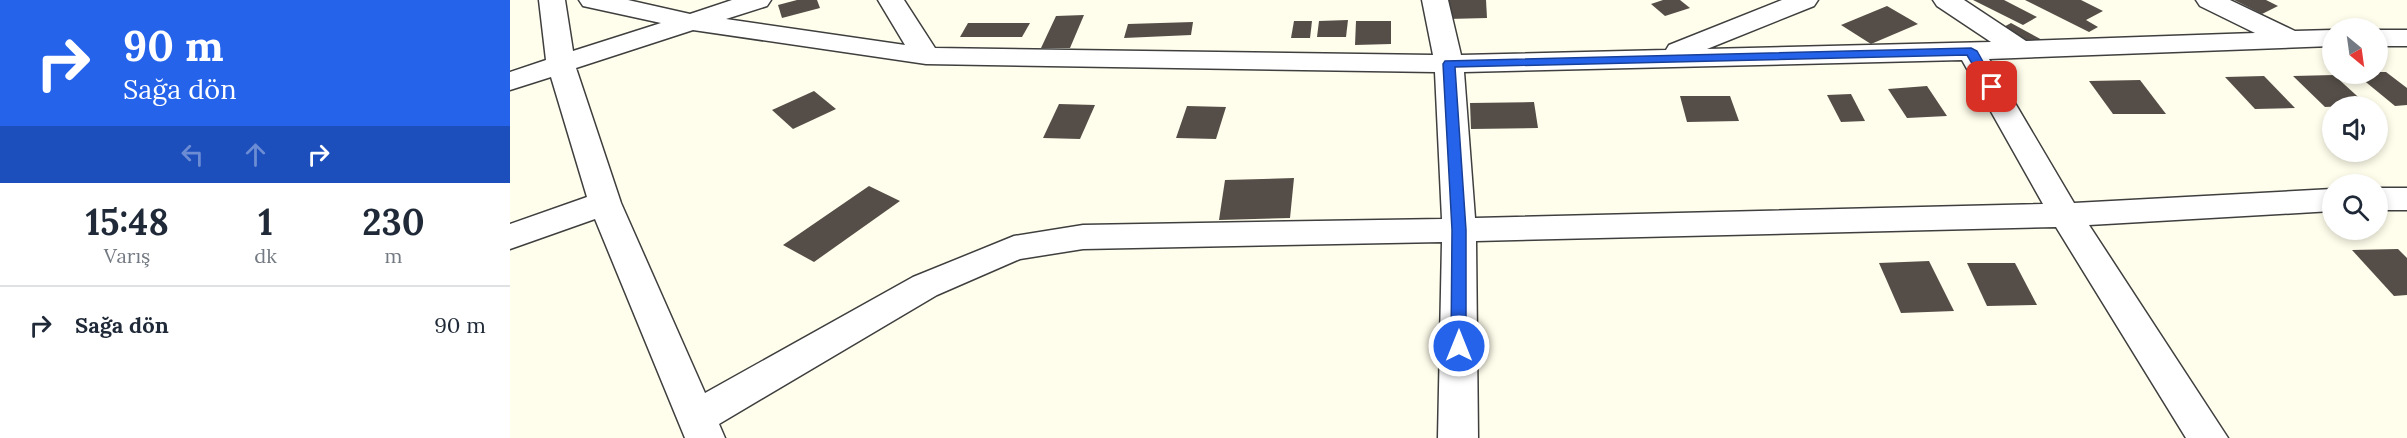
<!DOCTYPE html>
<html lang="tr">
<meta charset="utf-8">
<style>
body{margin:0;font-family:Lora,serif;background:#f6f6f7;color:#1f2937;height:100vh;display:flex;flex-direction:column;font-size:22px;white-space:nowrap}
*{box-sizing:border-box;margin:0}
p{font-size:20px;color:#747a83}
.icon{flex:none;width:33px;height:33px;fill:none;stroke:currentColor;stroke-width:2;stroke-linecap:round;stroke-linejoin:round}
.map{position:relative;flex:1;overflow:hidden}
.sheet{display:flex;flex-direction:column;background:#fff;width:510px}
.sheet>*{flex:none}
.banner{background:#2563eb;color:#fff;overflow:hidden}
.needle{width:39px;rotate:151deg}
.controls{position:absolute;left:1812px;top:18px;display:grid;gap:12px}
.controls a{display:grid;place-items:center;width:66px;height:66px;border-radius:50%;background:#fff;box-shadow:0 3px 9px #0003;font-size:30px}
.pin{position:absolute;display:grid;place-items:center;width:51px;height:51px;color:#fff;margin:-26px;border-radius:12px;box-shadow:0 3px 9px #0006}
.me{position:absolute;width:66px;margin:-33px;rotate:0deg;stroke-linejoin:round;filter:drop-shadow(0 0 4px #0008)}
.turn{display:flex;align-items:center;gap:21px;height:126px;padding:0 24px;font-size:27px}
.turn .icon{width:78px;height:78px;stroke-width:2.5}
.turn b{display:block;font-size:42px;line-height:51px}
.lanes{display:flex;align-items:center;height:57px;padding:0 24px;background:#0003;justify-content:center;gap:30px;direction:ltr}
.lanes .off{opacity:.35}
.eta{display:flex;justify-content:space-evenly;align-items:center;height:102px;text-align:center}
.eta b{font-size:36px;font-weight:700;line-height:42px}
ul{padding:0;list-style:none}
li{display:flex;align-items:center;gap:18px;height:78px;padding:0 24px;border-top:2px solid #e0e1e3}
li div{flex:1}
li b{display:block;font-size:22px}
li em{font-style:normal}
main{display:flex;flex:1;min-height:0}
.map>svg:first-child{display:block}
</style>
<main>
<section class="sheet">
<div class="banner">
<div class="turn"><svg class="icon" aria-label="right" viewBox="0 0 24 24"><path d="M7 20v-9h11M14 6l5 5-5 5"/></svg><div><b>90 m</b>Sağa dön</div></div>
<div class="lanes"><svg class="icon off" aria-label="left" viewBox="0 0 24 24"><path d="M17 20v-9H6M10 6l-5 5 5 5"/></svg><svg class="icon off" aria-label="ahead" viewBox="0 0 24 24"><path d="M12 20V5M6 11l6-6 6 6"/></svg><svg class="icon" aria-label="right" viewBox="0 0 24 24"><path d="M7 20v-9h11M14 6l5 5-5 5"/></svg></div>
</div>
<div class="eta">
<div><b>15:48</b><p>Varış</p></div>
<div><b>1</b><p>dk</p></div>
<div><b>230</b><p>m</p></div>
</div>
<ul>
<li><svg class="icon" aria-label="right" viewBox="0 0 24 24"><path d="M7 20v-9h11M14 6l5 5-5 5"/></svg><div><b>Sağa dön</b></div><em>90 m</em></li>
</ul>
</section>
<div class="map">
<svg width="1897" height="438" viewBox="0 0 1897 438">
<rect width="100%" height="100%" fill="#fffdeb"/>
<g fill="#554e48">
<path d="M287,0H307L310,8L272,18L268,5Z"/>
<path d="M937,0H976L977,18L938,19Z"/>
<path d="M1153,0H1170L1180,8L1155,16L1141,4Z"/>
<path d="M1463,0H1494L1527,17L1513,25Z"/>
<path d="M1515,0H1571L1593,11L1576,20L1588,27L1579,32Z"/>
<path d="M1724,0H1756L1768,6L1752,14Z"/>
<path d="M1377,6L1408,24L1361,44L1331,25Z"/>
<path d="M574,15L560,48H531L546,16Z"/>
<path d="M838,20L836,37H807L809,21Z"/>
<path d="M784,21H802L800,38H781Z"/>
<path d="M846,21H881V44L845,45Z"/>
<path d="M683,22L681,35L614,38L618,24Z"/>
<path d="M458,23H520L512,37H450Z"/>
<path d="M1501,23L1536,42L1526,48L1490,29Z"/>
<path d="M1868,72H1876L1897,88V105L1885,106L1846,74Z"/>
<path d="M1824,75L1857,105L1815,107L1783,76Z"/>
<path d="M1754,76L1785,108L1745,109L1715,77Z"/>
<path d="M1630,80L1656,114H1603L1579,81Z"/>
<path d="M1417,86L1437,116L1397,118L1378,89Z"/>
<path d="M304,91L326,109L283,129L262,110Z"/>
<path d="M1341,94L1355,121L1331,122L1317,95Z"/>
<path d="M1170,96H1220L1229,121L1177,122Z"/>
<path d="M1024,102L1028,128L961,129L960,103Z"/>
<path d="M549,104L585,105L570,139L533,138Z"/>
<path d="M677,106L716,107L706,139L666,138Z"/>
<path d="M784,178L780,218L709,220L715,180Z"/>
<path d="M359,186L390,201L304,262L273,245Z"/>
<path d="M1888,249L1897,258V295L1884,296L1842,250Z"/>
<path d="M1419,261L1444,311L1391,313L1369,263Z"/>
<path d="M1457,263H1505L1527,305L1477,306Z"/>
</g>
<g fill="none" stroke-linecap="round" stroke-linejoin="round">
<defs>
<g id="street">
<path d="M29,0H55L63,51L151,23L73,6L69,0H118L180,14L222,0H261L257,6L216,19L395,45L368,0H394L425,48L923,55L912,0H938L951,55L1156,50L1159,45L1272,0H1308L1304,6L1197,49L1481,42L1427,6L1423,0H1454L1516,41L1745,33L1690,6L1686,0H1720L1785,31L1822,30V46L1479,59L1564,203L1822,189V211L1579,225L1718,438H1676L1546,227L966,241L968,438H928L932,242L573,249L510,259L427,295L209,424L215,438H175L85,219L0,249V224L77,197L41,77L0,90V72L36,60ZM183,30L416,64L925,72L932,219L573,225L504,236L403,277L195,393L111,203L66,68ZM1452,60L1533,204L965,218L954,72Z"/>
<rect x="1868" y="30" width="29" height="16"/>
<rect x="1868" y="188" width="29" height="22"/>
</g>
</defs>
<use href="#street" stroke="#3f3f3f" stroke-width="3"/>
<use href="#street" fill="#fff" fill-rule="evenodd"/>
</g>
<path fill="#2563eb" stroke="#184099" stroke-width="1.5" d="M1461,48L1467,51L1487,87L1486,89H1477L1457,55L945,67L956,230V346L954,350H943L941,346L942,230L933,64L935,61Z"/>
</svg>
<div class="controls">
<a><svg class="needle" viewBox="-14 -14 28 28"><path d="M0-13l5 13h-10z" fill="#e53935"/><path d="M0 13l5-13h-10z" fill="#747a83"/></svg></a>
<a><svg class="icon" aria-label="sound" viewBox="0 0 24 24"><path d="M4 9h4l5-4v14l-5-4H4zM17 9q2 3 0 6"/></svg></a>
<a><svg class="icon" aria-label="search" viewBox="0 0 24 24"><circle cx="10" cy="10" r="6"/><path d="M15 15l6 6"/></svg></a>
</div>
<div class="pin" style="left:1482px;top:87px;background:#d93025"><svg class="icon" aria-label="arrive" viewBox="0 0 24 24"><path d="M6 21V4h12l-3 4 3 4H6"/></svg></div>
<svg class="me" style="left:949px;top:346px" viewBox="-20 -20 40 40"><circle r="17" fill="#2563eb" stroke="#fff" stroke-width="3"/><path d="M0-11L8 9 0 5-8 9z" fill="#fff"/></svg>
</div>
</main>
